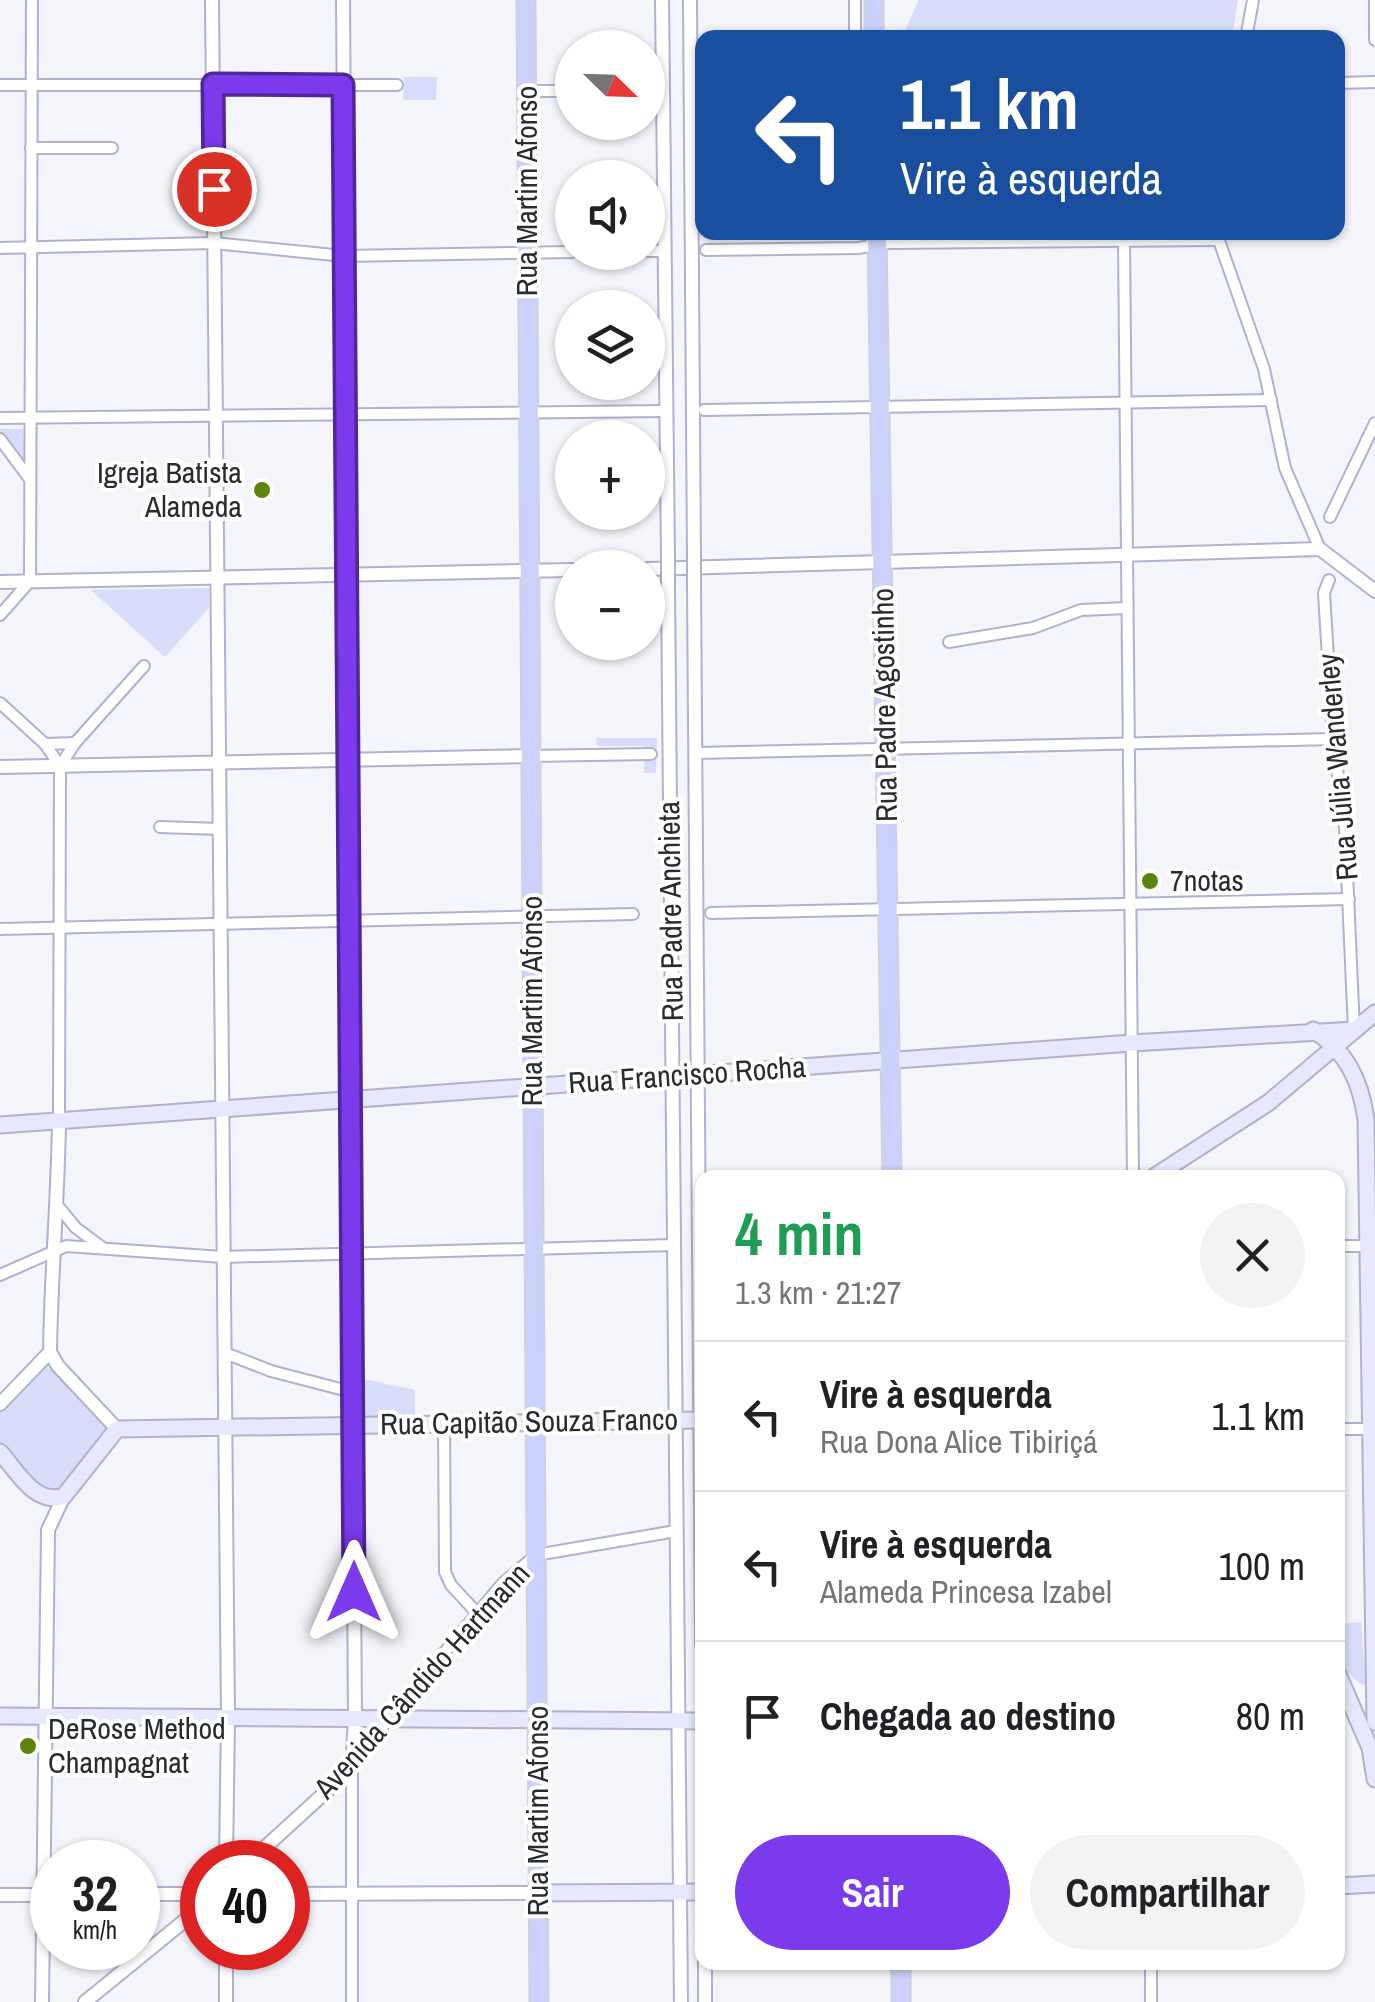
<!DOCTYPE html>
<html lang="pt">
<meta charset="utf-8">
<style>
body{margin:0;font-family:"Archivo Narrow",sans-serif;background:#f2f2f2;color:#202124;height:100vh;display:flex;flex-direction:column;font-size:38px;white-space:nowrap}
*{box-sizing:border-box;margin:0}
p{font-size:32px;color:#757577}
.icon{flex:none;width:55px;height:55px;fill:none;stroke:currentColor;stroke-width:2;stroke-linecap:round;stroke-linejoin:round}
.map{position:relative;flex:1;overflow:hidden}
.side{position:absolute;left:695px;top:1170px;width:650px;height:800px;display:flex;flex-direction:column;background:#fff;border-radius:20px;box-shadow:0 2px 8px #0004}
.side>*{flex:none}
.banner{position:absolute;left:695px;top:30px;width:650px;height:210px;border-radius:20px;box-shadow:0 2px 8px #0004;background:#1a4fa0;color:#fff;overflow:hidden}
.needle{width:65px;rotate:113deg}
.fabs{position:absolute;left:555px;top:30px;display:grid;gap:20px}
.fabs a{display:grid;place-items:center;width:110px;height:110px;border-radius:50%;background:#fff;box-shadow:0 2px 8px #0004;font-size:50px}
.speed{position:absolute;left:30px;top:1840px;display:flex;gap:20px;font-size:50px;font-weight:700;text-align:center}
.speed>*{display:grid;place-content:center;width:130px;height:130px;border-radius:50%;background:#fff;box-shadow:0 2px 8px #0004;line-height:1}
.speed small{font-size:25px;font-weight:400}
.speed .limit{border:15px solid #d22;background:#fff;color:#111}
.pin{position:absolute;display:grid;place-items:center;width:85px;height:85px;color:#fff;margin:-42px;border:5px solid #fff;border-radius:50%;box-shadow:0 2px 10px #0007}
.me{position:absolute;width:110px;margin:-55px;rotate:0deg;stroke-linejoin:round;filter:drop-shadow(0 0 8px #0008)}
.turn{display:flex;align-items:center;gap:35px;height:210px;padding:0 40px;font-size:45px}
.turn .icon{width:130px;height:130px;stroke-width:2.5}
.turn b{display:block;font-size:70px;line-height:85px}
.round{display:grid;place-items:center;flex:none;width:105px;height:105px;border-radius:52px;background:#f2f2f2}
.overview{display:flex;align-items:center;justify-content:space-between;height:170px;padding:0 40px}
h1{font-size:60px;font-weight:700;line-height:75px;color:#1e9e55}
.button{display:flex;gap:20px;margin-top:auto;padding:20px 40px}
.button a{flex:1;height:115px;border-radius:60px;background:#7c3aed;color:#fff;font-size:40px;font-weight:700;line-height:115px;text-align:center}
.button a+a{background:#f2f2f2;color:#202124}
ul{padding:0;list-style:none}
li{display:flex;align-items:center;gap:30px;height:150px;padding:0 40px;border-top:2px solid #e0e0e0}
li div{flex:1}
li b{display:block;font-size:38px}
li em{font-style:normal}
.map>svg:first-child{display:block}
</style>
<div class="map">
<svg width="1375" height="2002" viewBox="0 0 1375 2002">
<rect width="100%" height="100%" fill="#f4f5fb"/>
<g fill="#d7dcf8">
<path d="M919,0H1238L1232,37H902Z"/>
<path d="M404,77H437L436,100H403Z"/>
<path d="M0,429H23L24,463L0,432Z"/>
<path d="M209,588V608L165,657L91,590Z"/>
<path d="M596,738H657L656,773H644L645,746H597Z"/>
<path d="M46,1359L117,1429L55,1499L0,1452V1404Z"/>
<path d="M364,1379L415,1390V1418H364Z"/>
<path d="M1361,1622L1366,1684L1363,1685C1340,1673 1337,1646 1338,1624Z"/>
</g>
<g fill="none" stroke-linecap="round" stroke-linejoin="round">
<defs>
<g id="minor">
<path d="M855,0V38"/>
<path d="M1375,0V40"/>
<path d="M1246,38L1253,0"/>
<path d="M1338,83L1375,82"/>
<path d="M0,85H397"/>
<path d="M526,91H572"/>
<path d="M31,148H112"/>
<path d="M1216,232L1264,369L1285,468L1320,549"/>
<path d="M1124,241L1133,1178"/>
<path d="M0,248L214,243L344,256L572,252"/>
<path d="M706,250L858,248L889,243L1218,240"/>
<path d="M648,251H665"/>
<path d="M704,410L1271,400"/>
<path d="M0,418L666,411"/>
<path d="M0,439L29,478"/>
<path d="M1330,517L1375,423"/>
<path d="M1329,580L1324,593L1333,739L1345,828L1354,1030"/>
<path d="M0,615L30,581L32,0"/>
<path d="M949,642L1033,628L1081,610L1127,608"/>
<path d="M0,703L45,744L60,766"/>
<path d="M45,744L75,743"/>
<path d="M696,753L1333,739"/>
<path d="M531,756L651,754"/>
<path d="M60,766L75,743L144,666"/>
<path d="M160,827L220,829"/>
<path d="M711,913L1349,899"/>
<path d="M0,929L633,914"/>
<path d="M59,1121L60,766"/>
<path d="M57,1205L76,1228L103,1248"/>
<path d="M1338,1246H1371"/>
<path d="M0,1275L66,1246L223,1257L674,1245"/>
<path d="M225,1353L271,1371L352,1392"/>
<path d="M444,1424L445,1572L451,1585L477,1613"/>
<path d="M1338,1429H1375"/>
<path d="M1151,1962V2002"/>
<path d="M352,2002V1768L388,1719L503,1583L536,1555L676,1531"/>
</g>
<g id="tertiary">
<path d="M212,0L228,1718L226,1862"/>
<path d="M662,0L668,558"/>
<path d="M690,0L694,557"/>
<path d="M648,569L1320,549L1375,591"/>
<path d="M0,582L572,570"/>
<path d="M668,587L681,2002"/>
<path d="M694,587L702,1645"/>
<path d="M0,767L531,756"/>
<path d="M59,1121C58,1198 51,1275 50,1352L58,1366L117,1429"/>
<path d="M0,1404L50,1352"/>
<path d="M249,1862L352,1768L355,1719L343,0"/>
<path d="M138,1894H202"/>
<path d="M288,1894L539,1893"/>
<path d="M0,1895H52"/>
<path d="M226,1948V2002"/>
<path d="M705,1962V2002"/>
<path d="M42,2002L48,1530L64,1496"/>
<path d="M85,2002L194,1913L200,1894"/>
</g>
<g id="secondary">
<path d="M1313,1030C1347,1051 1361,1082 1366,1120L1375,1722"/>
<path d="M0,1125L1132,1043L1354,1030"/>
<path d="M1152,1178L1268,1103L1375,1013"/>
<path d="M0,1452C17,1471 35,1506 64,1496L117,1429L702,1420"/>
<path d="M1338,1674L1370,1748L1375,1779"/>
<path d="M0,1716L702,1721"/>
<path d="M1338,1886L1375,1884"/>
<path d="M539,1893L702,1892"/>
</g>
<g id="primary">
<path d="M526,0L539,2002"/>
<path d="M874,0V38"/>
<path d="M877,232L892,1178"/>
<path d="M901,1962V2002"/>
</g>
</defs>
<use href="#minor" stroke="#aeb2ce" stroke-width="14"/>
<use href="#tertiary" stroke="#aeb2ce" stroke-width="16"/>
<use href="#secondary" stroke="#aeb2ce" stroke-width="19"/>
<use href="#primary" stroke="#d0d0d2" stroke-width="21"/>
<use href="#minor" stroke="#fff" stroke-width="10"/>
<use href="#tertiary" stroke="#fff" stroke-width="12"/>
<use href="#secondary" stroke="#e6e8fd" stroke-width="15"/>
<use href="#primary" stroke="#ccd1fb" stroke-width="18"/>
<defs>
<g id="tertiary-bridge">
<path d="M694,557V587"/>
<path d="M668,558V587"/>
</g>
</defs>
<use href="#tertiary-bridge" stroke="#aeb2ce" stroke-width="16" stroke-linecap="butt"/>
<use href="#tertiary-bridge" stroke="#fff" stroke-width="12"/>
</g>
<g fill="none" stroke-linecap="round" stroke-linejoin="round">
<defs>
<path id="route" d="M214,189L213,84L343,85L354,1592"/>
</defs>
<use href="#route" stroke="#51269a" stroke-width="25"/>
<use href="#route" stroke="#7c3aed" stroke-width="18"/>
</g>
<g fill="#5b840d" stroke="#fff" stroke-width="4">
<circle cx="262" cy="490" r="10"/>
<circle cx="1150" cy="881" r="10"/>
<circle cx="28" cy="1746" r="10"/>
</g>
<g text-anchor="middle" stroke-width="8" stroke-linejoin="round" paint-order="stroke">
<g font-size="30" fill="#282a34" stroke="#fff">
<text transform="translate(527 191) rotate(-90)" y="10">Rua Martim Afonso</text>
<text transform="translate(885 705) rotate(-91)" y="10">Rua Padre Agostinho</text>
<text transform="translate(1338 767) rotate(-95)" y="10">Rua Júlia Wanderley</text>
<text transform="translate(671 911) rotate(-91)" y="10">Rua Padre Anchieta</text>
<text transform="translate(532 1001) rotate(-90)" y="10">Rua Martim Afonso</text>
<text transform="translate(687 1075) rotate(-4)" y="10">Rua Francisco Rocha</text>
<text transform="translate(529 1422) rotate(-1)" y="10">Rua Capitão Souza Franco</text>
<text transform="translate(422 1681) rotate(-48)" y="10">Avenida Cândido Hartmann</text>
<text transform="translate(538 1811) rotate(-90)" y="10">Rua Martim Afonso</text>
</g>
<g font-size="30" fill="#282a34" stroke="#fff" text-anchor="start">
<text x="242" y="483" text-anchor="end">Igreja Batista<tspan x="242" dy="34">Alameda</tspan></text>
<text x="1170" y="891">7notas</text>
<text x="48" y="1739">DeRose Method<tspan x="48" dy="34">Champagnat</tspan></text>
</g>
</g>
</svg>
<div class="fabs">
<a><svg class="needle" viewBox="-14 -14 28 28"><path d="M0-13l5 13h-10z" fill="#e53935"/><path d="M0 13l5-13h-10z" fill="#757577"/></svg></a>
<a><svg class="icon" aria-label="sound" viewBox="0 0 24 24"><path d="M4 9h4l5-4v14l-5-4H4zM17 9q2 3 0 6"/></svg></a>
<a><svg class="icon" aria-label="layers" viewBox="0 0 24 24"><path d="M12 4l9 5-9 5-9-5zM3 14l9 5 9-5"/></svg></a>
<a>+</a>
<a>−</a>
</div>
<div class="speed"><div>32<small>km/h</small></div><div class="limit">40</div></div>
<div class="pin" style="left:214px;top:189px;background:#d93025"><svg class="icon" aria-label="arrive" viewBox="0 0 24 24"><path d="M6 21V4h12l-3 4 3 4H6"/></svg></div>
<svg class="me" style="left:354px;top:1592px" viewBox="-20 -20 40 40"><path d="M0-17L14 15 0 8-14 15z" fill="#7c3aed" stroke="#fff" stroke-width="4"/></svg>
<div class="banner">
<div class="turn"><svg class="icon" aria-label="left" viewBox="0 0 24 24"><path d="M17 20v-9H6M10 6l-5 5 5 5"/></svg><div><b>1.1 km</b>Vire à esquerda</div></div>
</div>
<section class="side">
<div class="overview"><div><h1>4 min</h1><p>1.3 km · 21:27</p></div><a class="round"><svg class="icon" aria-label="close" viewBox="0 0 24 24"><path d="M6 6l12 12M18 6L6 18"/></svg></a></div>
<ul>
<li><svg class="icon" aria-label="left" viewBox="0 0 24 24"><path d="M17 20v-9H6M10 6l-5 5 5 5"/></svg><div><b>Vire à esquerda</b><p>Rua Dona Alice Tibiriçá</p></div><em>1.1 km</em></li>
<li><svg class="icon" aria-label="left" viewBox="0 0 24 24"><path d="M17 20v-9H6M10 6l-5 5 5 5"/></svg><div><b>Vire à esquerda</b><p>Alameda Princesa Izabel</p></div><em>100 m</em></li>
<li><svg class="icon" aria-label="arrive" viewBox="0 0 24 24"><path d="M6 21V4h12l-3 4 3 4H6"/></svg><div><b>Chegada ao destino</b></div><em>80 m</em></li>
</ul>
<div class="button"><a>Sair</a><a>Compartilhar</a></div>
</section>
</div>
